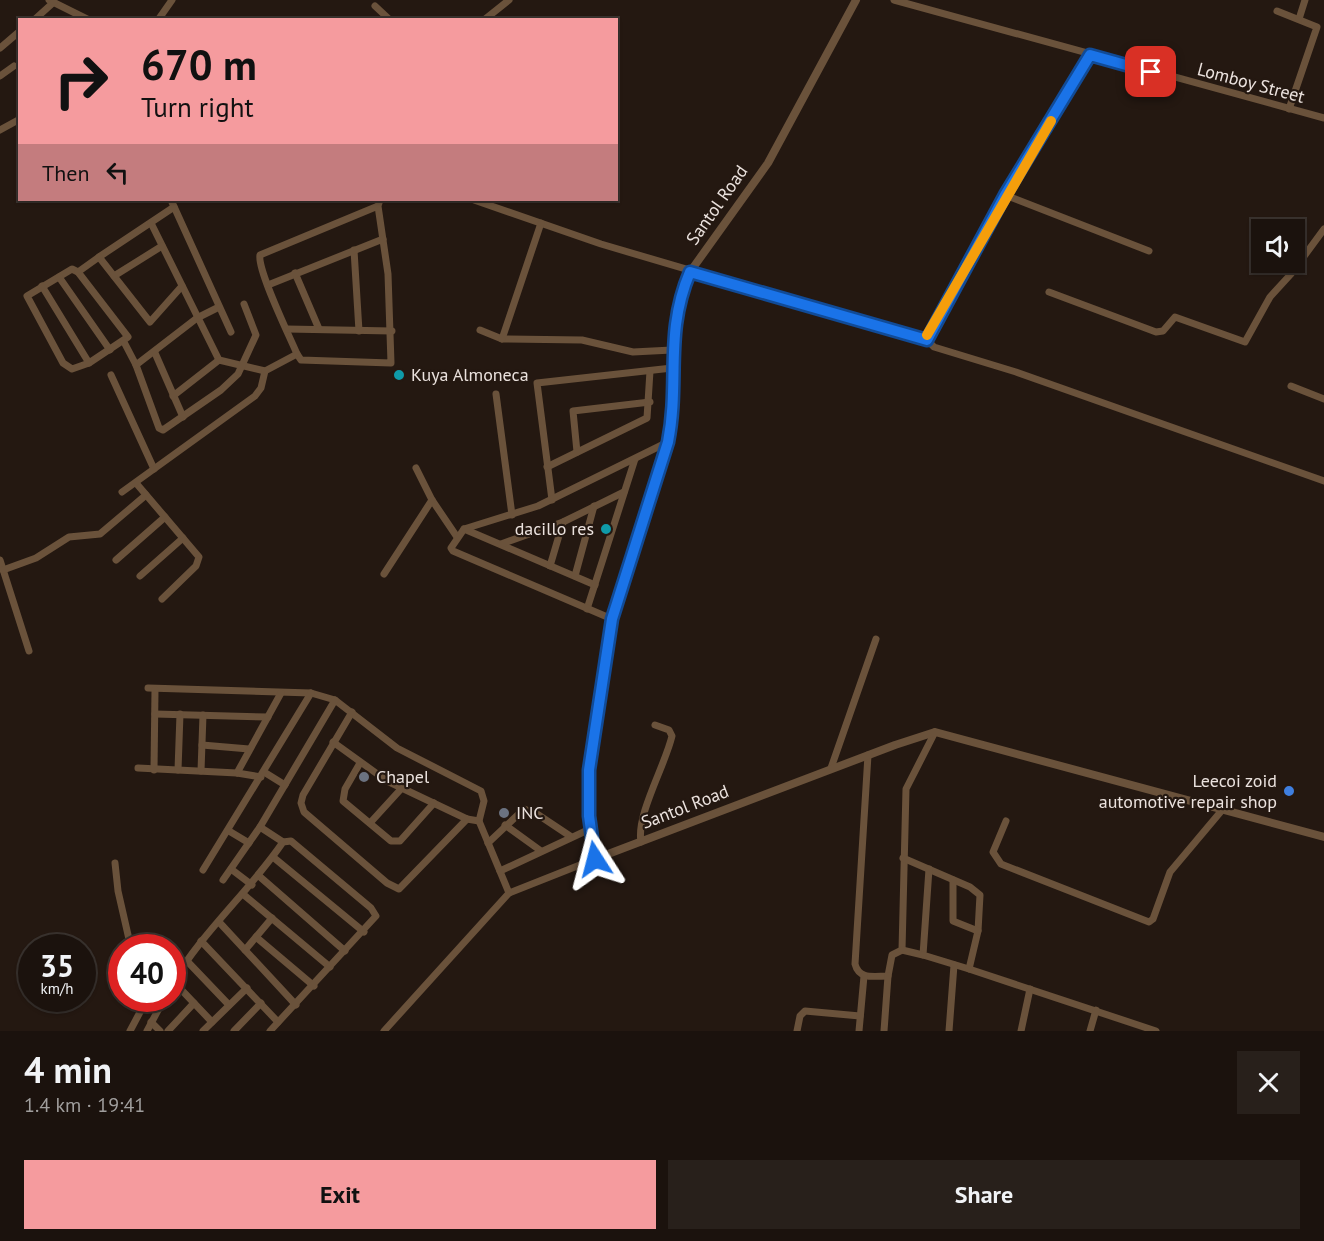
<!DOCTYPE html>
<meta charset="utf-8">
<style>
body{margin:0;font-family:"PT Sans",sans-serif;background:#28201b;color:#f1f3f6;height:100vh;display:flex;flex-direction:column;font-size:22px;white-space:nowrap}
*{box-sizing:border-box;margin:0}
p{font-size:20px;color:#a09e9d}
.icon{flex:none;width:33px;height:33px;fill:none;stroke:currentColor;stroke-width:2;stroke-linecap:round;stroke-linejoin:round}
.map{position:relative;height:1031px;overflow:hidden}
.sheet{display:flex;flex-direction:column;background:#1b120d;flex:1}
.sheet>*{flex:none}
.banner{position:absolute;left:18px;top:18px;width:600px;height:183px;border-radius:0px;box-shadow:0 2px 4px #0004,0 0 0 2px #39322e;background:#f59b9e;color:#111;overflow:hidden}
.buttons{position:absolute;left:1251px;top:219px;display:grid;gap:12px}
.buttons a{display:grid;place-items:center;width:54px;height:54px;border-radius:0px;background:#1b120d;box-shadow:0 2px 4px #0004,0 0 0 2px #39322e;font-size:30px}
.speed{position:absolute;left:18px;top:934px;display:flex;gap:12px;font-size:30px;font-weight:700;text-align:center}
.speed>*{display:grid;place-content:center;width:78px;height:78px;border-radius:50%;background:#1b120d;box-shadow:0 2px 4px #0004,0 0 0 2px #39322e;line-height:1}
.speed small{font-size:15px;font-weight:400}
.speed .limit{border:9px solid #d22;background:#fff;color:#111}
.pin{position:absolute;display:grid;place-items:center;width:51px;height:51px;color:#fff;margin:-26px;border-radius:12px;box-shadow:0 3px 9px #0006}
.me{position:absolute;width:66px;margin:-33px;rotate:351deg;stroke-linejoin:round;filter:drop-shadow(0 0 4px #0008)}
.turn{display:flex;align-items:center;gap:21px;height:126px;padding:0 24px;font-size:27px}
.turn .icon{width:78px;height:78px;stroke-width:2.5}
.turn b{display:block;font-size:42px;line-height:51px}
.then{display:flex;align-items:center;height:57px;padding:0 24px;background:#0003;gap:12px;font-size:22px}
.round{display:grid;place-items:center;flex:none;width:63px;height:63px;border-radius:0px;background:#28201b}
.headline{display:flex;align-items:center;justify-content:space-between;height:102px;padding:0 24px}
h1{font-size:36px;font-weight:700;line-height:45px}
.cta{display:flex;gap:12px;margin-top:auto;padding:12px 24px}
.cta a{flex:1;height:69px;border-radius:0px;background:#f59b9e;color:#111;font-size:24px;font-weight:700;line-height:69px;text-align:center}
.cta a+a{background:#28201b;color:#f1f3f6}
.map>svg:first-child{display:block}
</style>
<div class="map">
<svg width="1324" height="1031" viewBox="0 0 1324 1031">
<rect width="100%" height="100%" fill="#241811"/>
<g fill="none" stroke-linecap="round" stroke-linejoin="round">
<g stroke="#6a523b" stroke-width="7">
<path d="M49,0L89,20"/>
<path d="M894,0L1324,118"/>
<path d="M375,6L390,20"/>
<path d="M1277,11L1317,27L1289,109"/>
<path d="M1299,19L1305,0"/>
<path d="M34,20L54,2"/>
<path d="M158,20L172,0"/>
<path d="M484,20L509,0"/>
<path d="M0,48L20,31"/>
<path d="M1090,55L1005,195L927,340L934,347L1016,372L1324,481"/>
<path d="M0,76L14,66"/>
<path d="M0,130L20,119"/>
<path d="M1005,195L1149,251"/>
<path d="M171,200L231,332"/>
<path d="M474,200L601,244L927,340"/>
<path d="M378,206L388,274L391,363L301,360L297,354C289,335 257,270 260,255L378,206L380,200"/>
<path d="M174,207L99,257L150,322L182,286"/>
<path d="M151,223L219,360L265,371"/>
<path d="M354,250L359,331"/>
<path d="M72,269L78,272L128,337L89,363L72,369L63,363L27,296Z"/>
<path d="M78,272L99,257"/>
<path d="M295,273L319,329"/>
<path d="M114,276L162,246"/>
<path d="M59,277L110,350"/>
<path d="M268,285L383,239"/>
<path d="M42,286L89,363"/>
<path d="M1049,292L1156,332L1163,331L1175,317L1245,342L1270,297L1291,274L1324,229"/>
<path d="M287,329L392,331"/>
<path d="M480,330L502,339L582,340L633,352L672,350"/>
<path d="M502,339L541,223"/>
<path d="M124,342L136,365L159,428L163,430L221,390L238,374L256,335L244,304"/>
<path d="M155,353L183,417"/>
<path d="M136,365L197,318L219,307"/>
<path d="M111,375L154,469"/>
<path d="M1291,386L1324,399"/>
<path d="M496,394L512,515"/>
<path d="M173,396L219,360"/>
<path d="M577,452L573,411L650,402"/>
<path d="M547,467L647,418L650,371"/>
<path d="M416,468L432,500L457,537"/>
<path d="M136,483L199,557L196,566L162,599"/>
<path d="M122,492L255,396L261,388L265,371L297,354"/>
<path d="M552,500L537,383L672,368"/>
<path d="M464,529L595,585"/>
<path d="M501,544L563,522L624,492"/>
<path d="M0,560L29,651"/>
<path d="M116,560L165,517"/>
<path d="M550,566L563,522"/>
<path d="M3,570L36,558L69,537L100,534L146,495"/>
<path d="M384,574L432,500"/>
<path d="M140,576L183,538"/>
<path d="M575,576L594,506"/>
<path d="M587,609L635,459"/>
<path d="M612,619L453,551L451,548L464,529L538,506L668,442"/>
<path d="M148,688L311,693L335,700L397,748L481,791L484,801L479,821L509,893"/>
<path d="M352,712L303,795L301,803L304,812L387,883L399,889L467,819"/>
<path d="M155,714L268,717"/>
<path d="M333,742L387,781L467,819L479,821"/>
<path d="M202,745L249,749"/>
<path d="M868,755L855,964C859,980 874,976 888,976L892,955L902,950L906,789L935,732"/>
<path d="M360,763L345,789L343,801L391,841H400L434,803"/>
<path d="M138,768L237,773L261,777"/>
<path d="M831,768L876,639"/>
<path d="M154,770L155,690"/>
<path d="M178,770L180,714"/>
<path d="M201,771L203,715"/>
<path d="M264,772L285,785"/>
<path d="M237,773L281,693"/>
<path d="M1006,821L993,852L1001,864L1149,922L1153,919L1170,872L1223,809"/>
<path d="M370,823L401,789"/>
<path d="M505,825L541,851"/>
<path d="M260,827L283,842"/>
<path d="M229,831L249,843"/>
<path d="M641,842C636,815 665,766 672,736L669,730L655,725"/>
<path d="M488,843L524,809L537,814L570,836"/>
<path d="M273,857L364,932"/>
<path d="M903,858L970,887L980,895L978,931L969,969L1156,1031"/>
<path d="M115,863L118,891L131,948"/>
<path d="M231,869L252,885"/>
<path d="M929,869L923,955L969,969"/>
<path d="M203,870L311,693"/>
<path d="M500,871L590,829"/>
<path d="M259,876L345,951"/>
<path d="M223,880L260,827L335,700"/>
<path d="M953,880V921L978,931"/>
<path d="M244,895L330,967"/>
<path d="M219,922L296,1005"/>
<path d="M256,937L314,986"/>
<path d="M201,941L278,1022"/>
<path d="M245,950L272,918"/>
<path d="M902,950L923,955"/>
<path d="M187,961L229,1005"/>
<path d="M174,982L212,1022"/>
<path d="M172,984C202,932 249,892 283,842L291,841L371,908L376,916L270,1031"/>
<path d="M151,1022L160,1031"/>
<path d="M130,1031L147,999"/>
<path d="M147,1031L164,999"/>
<path d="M168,1031L194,1003"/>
<path d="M203,1031L247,988"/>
<path d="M234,1031L261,1003"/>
<path d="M384,1031L509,893L595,859"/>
<path d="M797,1031L800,1016L805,1011L860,1016"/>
<path d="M859,1031L864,976"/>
<path d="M884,1031L888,976"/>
<path d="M949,1031L954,965"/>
<path d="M1021,1031L1030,989"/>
<path d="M1090,1031L1096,1010"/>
</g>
<path stroke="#6a523b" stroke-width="8" d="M856,0L768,163L690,272L685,284L679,302L672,350V413L668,442C651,501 625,559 612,620C595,698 582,780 595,859L895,745L935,732L1324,837"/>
</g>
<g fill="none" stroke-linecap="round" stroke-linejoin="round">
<defs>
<path id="route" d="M595,859L589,816V770L612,619L668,442C680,381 664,333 690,272L927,340L1005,195L1090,55L1151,72"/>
</defs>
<use href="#route" stroke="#114b97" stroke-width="15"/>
<use href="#route" stroke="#1a73e8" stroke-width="10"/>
<path stroke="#f59e0b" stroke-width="10" d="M927,335L1051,121"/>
</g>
<g fill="#0f9aa8" stroke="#241811" stroke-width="2">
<circle cx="399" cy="375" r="6"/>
<circle cx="606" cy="529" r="6"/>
</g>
<g fill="#6b7280" stroke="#241811" stroke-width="2">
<circle cx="364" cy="777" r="6"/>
<circle cx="504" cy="813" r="6"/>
</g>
<circle fill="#3f7fe0" stroke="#241811" stroke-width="2" cx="1289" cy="791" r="6"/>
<g text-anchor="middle" stroke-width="4.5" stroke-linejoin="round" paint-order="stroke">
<g font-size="18" fill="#ebe2de" stroke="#241811">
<text transform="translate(1251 83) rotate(15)" y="6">Lomboy Street</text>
<text transform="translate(717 205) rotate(-55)" y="6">Santol Road</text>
<text transform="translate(685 807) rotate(-21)" y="6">Santol Road</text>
</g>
<g font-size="18" fill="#ebe2de" stroke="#241811" text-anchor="start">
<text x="411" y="381">Kuya Almoneca</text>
<text x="594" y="535" text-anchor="end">dacillo res</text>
<text x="376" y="783">Chapel</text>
<text x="1277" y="787" text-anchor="end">Leecoi zoid<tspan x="1277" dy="21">automotive repair shop</tspan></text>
<text x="516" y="819">INC</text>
</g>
</g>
</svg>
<div class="buttons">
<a><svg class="icon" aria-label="sound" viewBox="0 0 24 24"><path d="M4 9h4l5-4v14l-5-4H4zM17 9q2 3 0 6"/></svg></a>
</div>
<div class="speed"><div>35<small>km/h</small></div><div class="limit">40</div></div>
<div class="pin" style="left:1151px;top:72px;background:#d93025"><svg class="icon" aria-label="arrive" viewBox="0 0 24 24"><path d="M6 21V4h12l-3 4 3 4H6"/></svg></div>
<svg class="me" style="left:595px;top:859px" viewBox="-20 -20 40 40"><path d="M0-17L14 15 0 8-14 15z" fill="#1a73e8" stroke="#fff" stroke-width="4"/></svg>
<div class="banner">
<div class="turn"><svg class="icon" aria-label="right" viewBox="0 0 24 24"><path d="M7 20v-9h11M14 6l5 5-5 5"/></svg><div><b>670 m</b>Turn right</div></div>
<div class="then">Then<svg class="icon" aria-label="left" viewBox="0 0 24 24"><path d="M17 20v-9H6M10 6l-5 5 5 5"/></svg></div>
</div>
</div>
<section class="sheet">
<div class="headline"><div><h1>4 min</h1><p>1.4 km · 19:41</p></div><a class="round"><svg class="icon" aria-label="close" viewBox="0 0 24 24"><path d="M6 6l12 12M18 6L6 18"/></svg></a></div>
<div class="cta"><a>Exit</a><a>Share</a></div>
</section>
